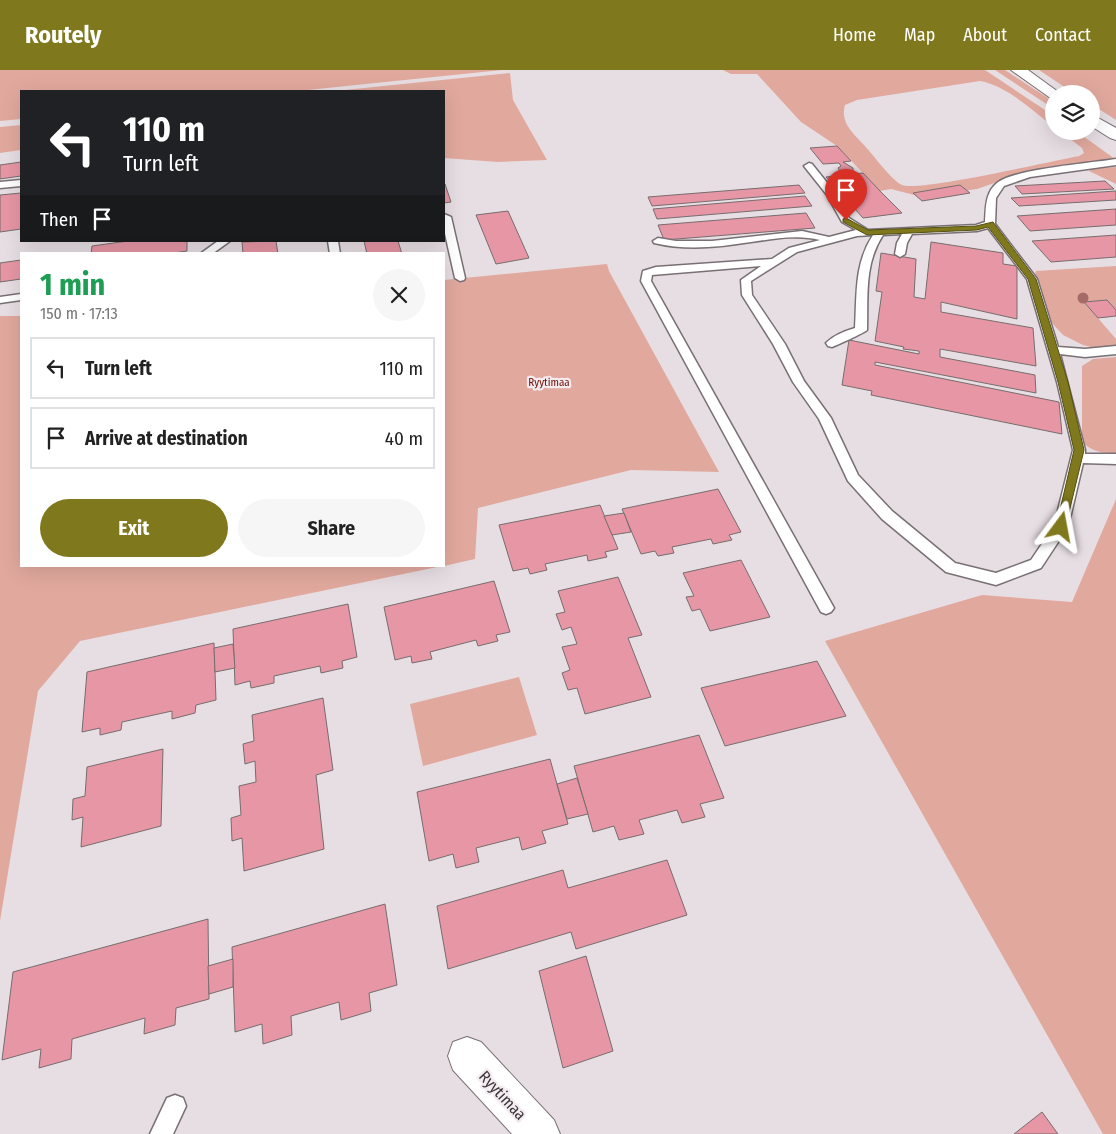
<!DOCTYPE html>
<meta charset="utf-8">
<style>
body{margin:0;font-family:"Fira Sans Condensed",sans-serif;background:#f6f6f6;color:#222;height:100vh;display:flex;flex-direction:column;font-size:19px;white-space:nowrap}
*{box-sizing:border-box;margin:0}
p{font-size:16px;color:#767676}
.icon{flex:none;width:28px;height:28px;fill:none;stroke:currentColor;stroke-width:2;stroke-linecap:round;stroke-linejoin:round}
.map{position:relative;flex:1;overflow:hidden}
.panel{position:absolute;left:20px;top:182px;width:425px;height:315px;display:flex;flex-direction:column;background:#fff;border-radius:0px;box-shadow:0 5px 20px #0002}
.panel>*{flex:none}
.top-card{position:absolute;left:20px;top:20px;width:425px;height:152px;border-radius:0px;box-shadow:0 5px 20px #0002;background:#202124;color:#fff;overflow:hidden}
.buttons{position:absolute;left:1045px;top:15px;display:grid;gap:10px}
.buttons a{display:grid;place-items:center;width:55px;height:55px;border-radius:50%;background:#fff;box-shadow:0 5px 20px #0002;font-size:25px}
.pin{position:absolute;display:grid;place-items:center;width:42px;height:42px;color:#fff;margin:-51px -21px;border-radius:50% 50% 50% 0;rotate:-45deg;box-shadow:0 0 5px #0007}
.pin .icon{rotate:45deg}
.me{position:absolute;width:55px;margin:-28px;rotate:13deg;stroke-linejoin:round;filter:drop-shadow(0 0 4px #0008)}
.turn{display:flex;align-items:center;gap:18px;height:105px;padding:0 20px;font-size:22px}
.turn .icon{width:65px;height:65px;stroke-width:2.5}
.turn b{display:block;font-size:35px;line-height:42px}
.then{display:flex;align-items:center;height:48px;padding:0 20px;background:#0003;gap:10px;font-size:19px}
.round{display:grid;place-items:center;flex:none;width:52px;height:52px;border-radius:26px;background:#f6f6f6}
.overview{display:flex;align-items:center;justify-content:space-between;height:85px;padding:0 20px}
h1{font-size:30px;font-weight:700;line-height:38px;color:#1e9e55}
.primary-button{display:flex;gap:10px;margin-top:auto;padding:10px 20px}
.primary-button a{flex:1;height:58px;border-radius:30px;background:#7f781c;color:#fff;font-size:20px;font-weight:700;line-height:58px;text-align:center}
.primary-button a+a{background:#f6f6f6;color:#222}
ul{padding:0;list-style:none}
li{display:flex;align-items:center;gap:15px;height:62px;margin:0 10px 8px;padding:0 10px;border:2px solid #e0e0e0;border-radius:0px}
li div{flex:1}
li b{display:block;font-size:19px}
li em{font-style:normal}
header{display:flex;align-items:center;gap:30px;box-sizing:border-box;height:70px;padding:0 25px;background:#7f781c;color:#fff}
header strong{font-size:24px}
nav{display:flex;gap:28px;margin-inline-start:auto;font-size:18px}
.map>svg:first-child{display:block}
</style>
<header>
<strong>Routely</strong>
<nav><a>Home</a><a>Map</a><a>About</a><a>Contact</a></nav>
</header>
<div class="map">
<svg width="1116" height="1064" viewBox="0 0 1116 1064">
<rect width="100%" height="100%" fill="#e7dee3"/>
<g fill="#e1a99e">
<path d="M0,0H502L298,21H21V49L0,51Z"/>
<path d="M723,0H985L1054,46V57C1031,40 1008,16 980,11L857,30L845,35C840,52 852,62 863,74C873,84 890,109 902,115C918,122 1052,91 1079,86L1084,83L1082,78L1060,61H1076L1115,89L1020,104L977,119L922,127L891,119L880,121L837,76L801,52L757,4H731Z"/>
<path d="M995,0H1005L1054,32V39Z"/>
<path d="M1039,0H1116V50L1091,34V24H1075Z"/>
<path d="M510,3L513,30L547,90L498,92L444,88V21H335Z"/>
<path d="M21,55V80L0,83V57Z"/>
<path d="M1116,97V114L1089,101L1092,99Z"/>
<path d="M607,194L609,201L719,402L631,400L478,438L475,489L444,496V210Z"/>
<path d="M1116,196V240L1106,230L1084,232L1116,269V276L1098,279L1083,275L1063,265L1052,253L1043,236L1041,217L1035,204L1036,201Z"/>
<path d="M0,246H21V496H442L80,571L38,621L0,851Z"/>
<path d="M1116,287V383C1103,384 1091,381 1082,372V296L1093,289Z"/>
<path d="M1116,429V1064H1103L825,571L982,525L1072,532Z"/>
<path d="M519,607L537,665L423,696L410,634Z"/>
</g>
<g fill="#e796a5" stroke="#766d6e">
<path d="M837,76L851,91L843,92L853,98V102L840,101L838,98L841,96L839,93L823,94L810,78Z"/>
<path d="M21,92V106L0,109V95Z"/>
<path d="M863,103L880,121L902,143L863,148L826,107Z"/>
<path d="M1105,111L1114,119L1022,124L1015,116Z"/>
<path d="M444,114H445L451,132L444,133Z"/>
<path d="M799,115L805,123L652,136L648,127Z"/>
<path d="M960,115L970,123L922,131L913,123Z"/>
<path d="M1116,121V130L1019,136L1011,128Z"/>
<path d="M21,123V159L0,162V125Z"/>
<path d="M805,126L812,136L657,149L653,139Z"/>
<path d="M1116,139V155L1030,161L1017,146Z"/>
<path d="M508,141L529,188L496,194L476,145Z"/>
<path d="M806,143L815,158L664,170L658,155Z"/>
<path d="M1116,165V187L1051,192L1032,171Z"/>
<path d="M128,171H187V181L167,184H91L92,176Z"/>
<path d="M276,171L278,184H243L242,172Z"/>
<path d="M364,171H398L402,184H367Z"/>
<path d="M931,172L1003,183V194L1017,196V249L941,232V242L1033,258L1036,296L940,279V287L1035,305L1036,323L875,292V295L1059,332L1062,364L871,325L872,321L842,315L849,270L919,284V281L903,279L904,277L875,271L882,222L876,221L881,183L916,189L914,227L925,229Z"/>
<path d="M21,190V209L0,212V193Z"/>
<path d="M1107,230L1116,240V246L1098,248L1084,232Z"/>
<path d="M718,419L741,462L729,465L732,470L713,474L711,469L672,477L674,483L658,486L655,481L641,484L622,439Z"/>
<path d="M600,435L618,479L605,482L607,487L588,491L587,485L545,494L547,500L530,504L528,498L513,501L499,455Z"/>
<path d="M624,443L631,462L612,465L604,446Z"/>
<path d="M741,490L770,547L710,561L700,539L692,541L686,527L694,526L683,503Z"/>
<path d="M618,507L642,565L628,568L651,627L585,644L577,618L568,620L562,603L570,600L562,577L577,574L571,557L562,560L556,544L565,542L558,521Z"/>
<path d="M494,511L510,562L496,565L498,571L478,576L476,570L430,582L432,589L412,593L411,586L395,590L384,537Z"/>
<path d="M348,534L357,587L342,591L343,598L321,603L320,596L274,606V613L251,618L250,611L235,615L233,559Z"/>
<path d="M214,573L216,630L196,635L195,643L172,649V641L122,652L121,660L100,665V658L82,662L87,602Z"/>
<path d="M233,574L235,598L215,602L214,578Z"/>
<path d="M817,591L846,646L725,676L701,618Z"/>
<path d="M323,628L333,700L316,705L324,779L244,801L242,768L232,771L231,748L241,745L239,716L256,712L255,691L245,694L243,674L254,671L252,645Z"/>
<path d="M699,665L724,728L700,734L705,747L682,753L677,740L639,750L644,764L619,770L614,756L593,762L574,696Z"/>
<path d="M163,679L161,756L81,777L83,747L72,750L73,729L85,726L87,697Z"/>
<path d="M550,689L568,754L542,761L546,773L522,780L519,767L476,778L479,792L456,798L453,784L429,791L417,722Z"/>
<path d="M577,708L588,744L567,749L557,714Z"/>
<path d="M667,790L687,845L576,879L571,862L448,899L437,836L563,800L568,818Z"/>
<path d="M385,834L397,915L369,923L371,941L341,950L339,932L291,946L292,965L263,974L262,954L235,962L232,877Z"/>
<path d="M208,849L209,929L176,938L175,955L144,964L145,948L72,969L71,989L39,998L41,979L2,990L13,902Z"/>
<path d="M586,886L613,981L563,998L539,901Z"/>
<path d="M233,889V917L209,924L208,896Z"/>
<path d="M1042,1042L1058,1064H1014Z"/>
</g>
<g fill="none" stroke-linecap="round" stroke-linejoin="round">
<defs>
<g id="lane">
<path d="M1116,89V95L1030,107L1004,116L996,128L995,154L1037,209L1058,277L1085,279L1116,276V284L1085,287L1060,284L1085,380V384H1116V394L1083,393L1068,457L1041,498L996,515L946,502L882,449L848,411L819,349L793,312L773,274L742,225L741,210L761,196L652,205L651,211L834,538L831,542L826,544L821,542L641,211L643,201L656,197L772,189L789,178L820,170C797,164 773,169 751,172C718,177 687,181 654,173L653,171L658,168L676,171H712L802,161L829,167L856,160L842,152L827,125L804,96L809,93L812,94L836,124L849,148L868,160L976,155L985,152C986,138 985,123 997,113C1013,99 1092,93 1116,89ZM988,158L1027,209L1057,312L1073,380L1054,456L1031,490L996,503L955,493L892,441L858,405L831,348L804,311L785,274L752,225L751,211L797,182L857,166L873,165C854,194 857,225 855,258C845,261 834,265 826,273L828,276L832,277C837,275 864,263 867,260C868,226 864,194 883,165L902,164L897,173L895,184L900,187L905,184L907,173L912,164L977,161Z"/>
<path d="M21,110V116L0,118V112Z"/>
<path d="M444,144L451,147L465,208L464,210L460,211L455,208L444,159Z"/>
<path d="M218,171H230L212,184H200Z"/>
<path d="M328,171H338L340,184H330Z"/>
<path d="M21,224V230L0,233V227Z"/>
<path d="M175,1025L183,1028L186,1036L173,1064H150L167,1028Z"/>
</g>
<path id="street" d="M467,967L481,972L554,1050L560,1064H512L453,1000L448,986L453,972Z"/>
<g id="primary">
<path d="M1011,0H1028L1061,24H1054V28L1049,27Z"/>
<path d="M1091,44L1116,58V70L1110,68L1091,56Z"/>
</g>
</defs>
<use href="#lane" stroke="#787074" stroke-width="3"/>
<use href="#street" stroke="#787074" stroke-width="2"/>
<use href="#primary" stroke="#787074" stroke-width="2"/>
<use href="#lane" fill="#fff" fill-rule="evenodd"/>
<use href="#street" fill="#fff" fill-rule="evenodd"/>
<use href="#primary" fill="#fff" fill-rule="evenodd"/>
</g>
<circle fill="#a46c67" cx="1083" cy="228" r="5.5"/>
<path fill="#7f781c" stroke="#534e12" d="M846,148L868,160L976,156L993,152L1036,209L1068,312L1084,380L1065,459L1061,461L1056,457L1074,380L1058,312L1028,209L988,157L977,160L867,165L843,152V149Z"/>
<g text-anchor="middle" stroke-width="4.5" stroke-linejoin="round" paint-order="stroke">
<g font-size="11" fill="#6e0f02" stroke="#f4ebf0">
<text x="549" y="316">Ryytimaa</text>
</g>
<g font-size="16" fill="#3a3638" stroke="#f4ebf0">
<text transform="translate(503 1025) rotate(47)" y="6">Ryytimaa</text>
</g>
</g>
</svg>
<div class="buttons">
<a><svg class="icon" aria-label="layers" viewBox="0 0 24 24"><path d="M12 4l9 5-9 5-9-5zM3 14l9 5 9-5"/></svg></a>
</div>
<div class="pin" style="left:846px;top:150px;background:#d93025"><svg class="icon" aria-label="arrive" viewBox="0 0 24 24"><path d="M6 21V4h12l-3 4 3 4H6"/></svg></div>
<svg class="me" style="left:1061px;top:457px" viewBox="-20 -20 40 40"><path d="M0-17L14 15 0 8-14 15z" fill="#7f781c" stroke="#fff" stroke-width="4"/></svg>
<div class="top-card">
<div class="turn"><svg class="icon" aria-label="left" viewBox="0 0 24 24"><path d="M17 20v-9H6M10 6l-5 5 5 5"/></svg><div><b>110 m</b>Turn left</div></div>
<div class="then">Then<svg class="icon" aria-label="arrive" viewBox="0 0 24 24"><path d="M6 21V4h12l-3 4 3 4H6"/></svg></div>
</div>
<section class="panel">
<div class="overview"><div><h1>1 min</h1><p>150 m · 17:13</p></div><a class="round"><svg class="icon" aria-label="close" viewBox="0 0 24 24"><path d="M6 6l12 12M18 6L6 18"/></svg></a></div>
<ul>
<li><svg class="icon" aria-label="left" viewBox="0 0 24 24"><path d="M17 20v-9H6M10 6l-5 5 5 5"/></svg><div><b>Turn left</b></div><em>110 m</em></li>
<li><svg class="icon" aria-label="arrive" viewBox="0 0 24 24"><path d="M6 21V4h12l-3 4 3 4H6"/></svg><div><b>Arrive at destination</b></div><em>40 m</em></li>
</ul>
<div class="primary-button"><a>Exit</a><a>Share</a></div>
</section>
</div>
